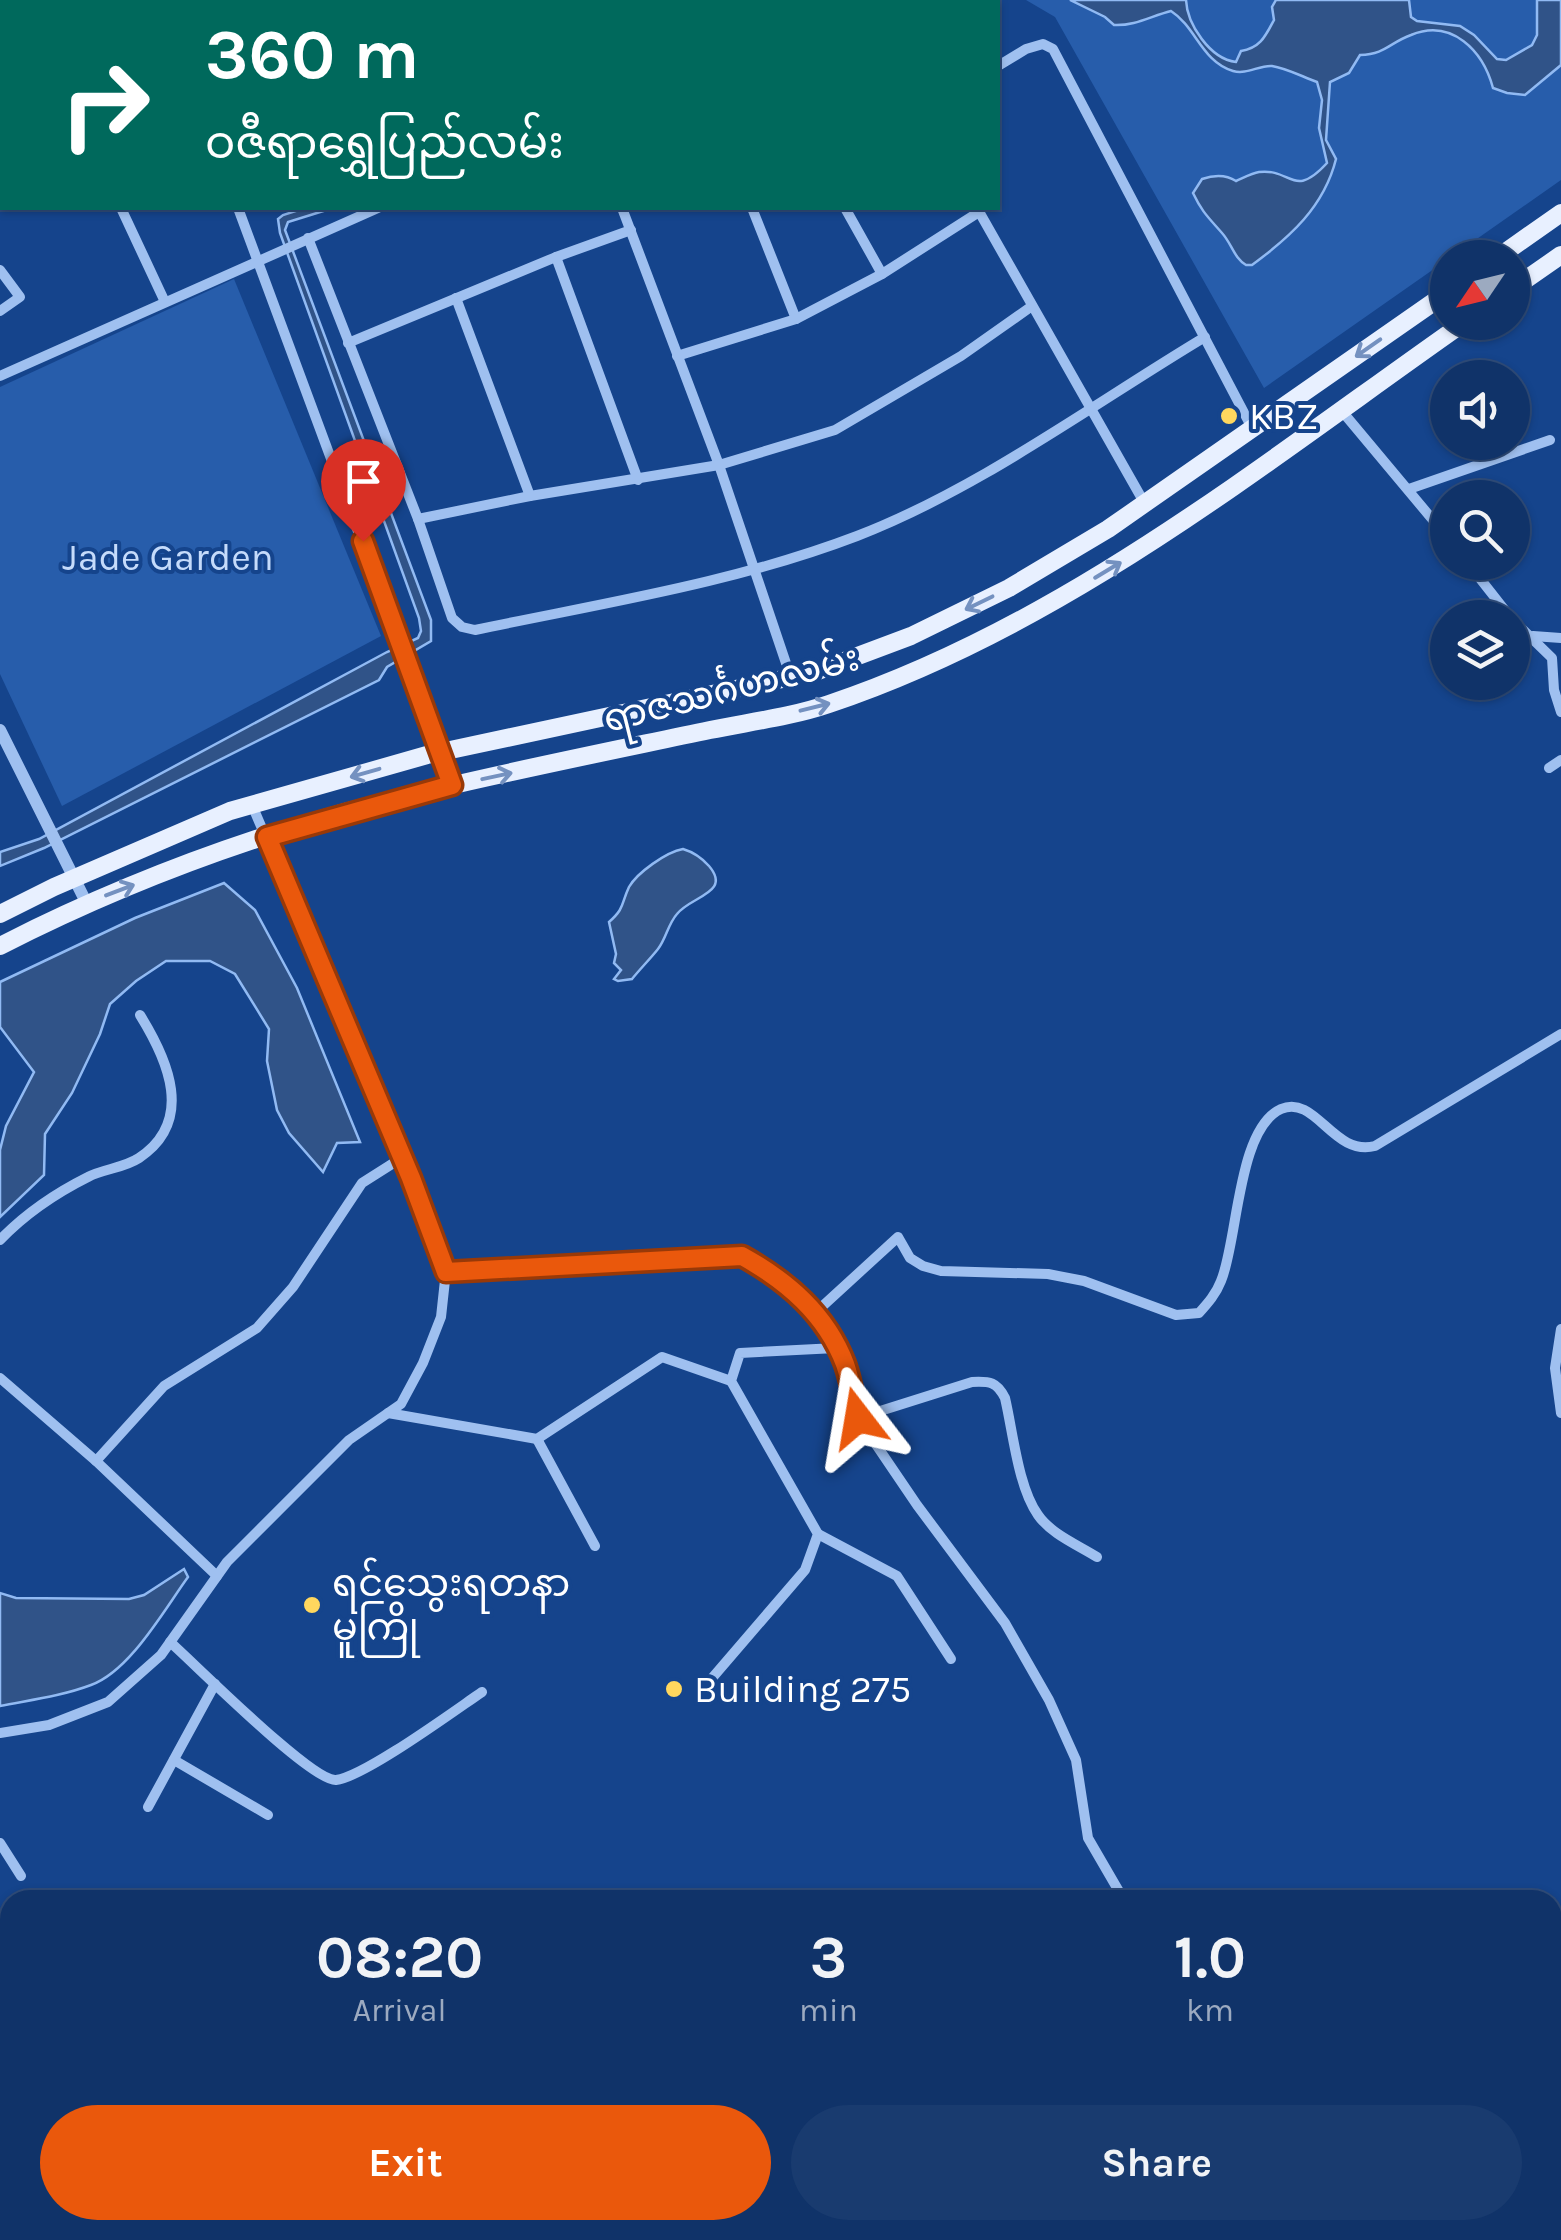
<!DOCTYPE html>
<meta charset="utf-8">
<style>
body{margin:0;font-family:Karla,"Noto Sans Myanmar",sans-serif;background:#193b6f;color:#f1f3f6;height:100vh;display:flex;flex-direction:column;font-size:38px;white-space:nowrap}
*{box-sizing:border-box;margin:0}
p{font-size:32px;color:#9caac0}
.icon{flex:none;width:55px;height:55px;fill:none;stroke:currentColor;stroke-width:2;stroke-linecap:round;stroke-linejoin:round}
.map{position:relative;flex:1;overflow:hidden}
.details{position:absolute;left:0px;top:1890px;width:1562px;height:350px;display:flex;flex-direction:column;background:#103369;border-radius:30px 30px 0 0;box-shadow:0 2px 8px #0004,0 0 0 2px #304e7d}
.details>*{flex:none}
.guide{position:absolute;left:0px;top:0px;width:1000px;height:210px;box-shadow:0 2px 8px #0004,0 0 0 2px #304e7d;background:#00695c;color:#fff;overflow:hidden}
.needle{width:65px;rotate:235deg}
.fabs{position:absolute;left:1430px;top:240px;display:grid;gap:20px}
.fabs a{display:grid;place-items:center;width:100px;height:100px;border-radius:50%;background:#103369;box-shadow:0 2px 8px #0004,0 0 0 2px #304e7d;font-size:50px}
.pin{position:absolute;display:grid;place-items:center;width:85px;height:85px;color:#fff;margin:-102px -42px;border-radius:50% 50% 50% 0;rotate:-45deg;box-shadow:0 0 10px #0007}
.pin .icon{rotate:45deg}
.me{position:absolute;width:110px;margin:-55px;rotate:346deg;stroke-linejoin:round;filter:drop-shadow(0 0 8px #0008)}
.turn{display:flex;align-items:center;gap:35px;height:210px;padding:0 40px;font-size:45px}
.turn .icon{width:130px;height:130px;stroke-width:2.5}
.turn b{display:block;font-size:70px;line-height:85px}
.eta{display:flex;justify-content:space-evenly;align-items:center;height:170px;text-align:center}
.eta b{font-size:60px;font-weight:700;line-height:70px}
.primary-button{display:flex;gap:20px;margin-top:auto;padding:20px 40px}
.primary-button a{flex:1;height:115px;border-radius:60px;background:#ea580c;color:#fff;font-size:40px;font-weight:700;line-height:115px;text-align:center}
.primary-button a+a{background:#193b6f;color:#f1f3f6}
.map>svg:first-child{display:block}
</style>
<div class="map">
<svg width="1561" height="2240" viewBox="0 0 1561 2240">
<rect width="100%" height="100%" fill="#15448c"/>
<g fill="#275dab">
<path d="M526,0H948L943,2Z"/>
<path d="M1026,0H1561V180L1264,388L1055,17Z"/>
<path d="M234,279L381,636L62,806L0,674V387Z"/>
</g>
<g fill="#305388" stroke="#91baf3" stroke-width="2.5">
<path d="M1070,0H1186C1187,24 1210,59 1236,62L1241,51C1260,48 1265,37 1274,20L1272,7L1276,0H1409L1411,17L1417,21L1460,26L1474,35L1497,59L1506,60L1532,45L1537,35V0H1561V65L1525,95L1507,93L1493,88C1483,51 1452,18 1411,35C1389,43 1386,54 1360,55L1349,73L1330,82L1326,140L1336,159C1324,207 1290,237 1252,265H1246C1234,258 1232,244 1222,233C1208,217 1202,212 1193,193L1202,179C1214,175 1225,174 1236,181C1243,178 1252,173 1259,172C1292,168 1293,200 1327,163L1319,128L1322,100L1317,82C1303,77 1286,68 1272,66C1259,65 1247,75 1233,71C1202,62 1196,27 1171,11C1151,16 1135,26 1114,25L1105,17Z"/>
<path d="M305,208H333L288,222L285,230L431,620V641L387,667L379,680L44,848L0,866V852L39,839L387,652L418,638L421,631L419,618L280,233L278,219L283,215Z"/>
<path d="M683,849C693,852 701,857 709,866C732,893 691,896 677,914C668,924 666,939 658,949C650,959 641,968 632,979L618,981L614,979L621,970L614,963L616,954L609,922C625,908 621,904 629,887C637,873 666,852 683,849Z"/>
<path d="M224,883L255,910L297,988L360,1142L337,1143L323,1172L289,1133L277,1110L267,1061L269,1029L235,974L210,961H166L136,981L110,1004L100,1034L72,1093L45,1134L44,1175L0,1217V1150L6,1126L34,1072L0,1027V982L135,918Z"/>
<path d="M184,1569L188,1577C164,1610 130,1671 91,1685C62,1696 30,1700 0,1706V1593L16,1598L129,1599L144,1595Z"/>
</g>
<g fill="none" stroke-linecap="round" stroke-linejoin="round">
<g stroke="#9fc0f0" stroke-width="10">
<path d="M122,0L123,2"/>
<path d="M270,0L272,2"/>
<path d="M319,0L322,2"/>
<path d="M492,0L494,2"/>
<path d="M251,2L255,0"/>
<path d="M0,23L2,27"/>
<path d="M998,66L1026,49L1043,44L1053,49L1252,428"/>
<path d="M0,98L2,96"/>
<path d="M121,208L165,302"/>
<path d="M238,208L452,785"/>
<path d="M622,208L719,465L791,678"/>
<path d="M752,208L796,319"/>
<path d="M845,208L882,274"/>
<path d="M977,208L1145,504"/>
<path d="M308,238L418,519L452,618L462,627L475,630C603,603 734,583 857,536C979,489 1093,404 1205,337"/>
<path d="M556,257L638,480"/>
<path d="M0,270L20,297L0,311"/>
<path d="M456,298L530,496"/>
<path d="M348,343L556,257L631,230"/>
<path d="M677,356L796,319L882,274L979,212"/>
<path d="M0,376L378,208"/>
<path d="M1341,410L1448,538"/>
<path d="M1409,489L1550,440"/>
<path d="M418,519L530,496L719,465L835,430L961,356L1032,306"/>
<path d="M1467,562L1511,618"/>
<path d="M1512,619L1552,658L1554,690L1561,712"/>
<path d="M1533,636L1561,638"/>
<path d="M1549,768L1561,760"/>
<path d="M252,805L411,1178L446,1271L743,1256L781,1278L815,1313L845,1363L858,1418L917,1505L1005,1623L1049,1700L1076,1760L1088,1838L1124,1900"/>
<path d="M0,1240C26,1213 54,1194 88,1177C103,1169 124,1168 139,1158C195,1121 168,1060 140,1015"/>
<path d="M815,1313L898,1237L910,1258L923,1266L941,1271L1048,1274L1084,1281L1176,1315L1199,1313C1208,1303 1216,1294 1221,1281C1238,1241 1237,1129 1281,1109C1316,1094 1333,1157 1375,1146L1561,1034"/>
<path d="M1561,1329L1555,1368L1561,1413"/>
<path d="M0,1378L96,1461L217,1576"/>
<path d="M388,1413L537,1439L662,1357L731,1381"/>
<path d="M858,1418L972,1382C990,1381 997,1382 1005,1398C1013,1432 1018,1487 1038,1515C1051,1534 1078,1545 1097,1557"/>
<path d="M537,1439L595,1546"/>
<path d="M96,1461L164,1386L257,1328L293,1287L362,1183L403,1157"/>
<path d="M818,1534L897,1576L951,1659"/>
<path d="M170,1642C195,1664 312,1782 336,1780C364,1777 454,1711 482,1692"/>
<path d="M707,1684L805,1570L818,1534L731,1381L740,1353L836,1348"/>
<path d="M0,1733L49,1725L108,1702L161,1655L227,1562L349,1440L401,1404L423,1363L441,1317L446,1271"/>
<path d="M174,1760L268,1815"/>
<path d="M148,1807L215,1684"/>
<path d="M0,1843L21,1876"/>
<path d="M1202,2230L1206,2240"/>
<path d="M1324,2230L1327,2240"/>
<path d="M970,2240L977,2230"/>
</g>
<path stroke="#9fc0f0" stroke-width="12" d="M0,730L86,902"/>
<g stroke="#e8f0ff" stroke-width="18">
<path d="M1497,258L1561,213"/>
<path d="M1512,289L1561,255"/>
<path d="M0,914L54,887L230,811L427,755L815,672L911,636L1009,588L1108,529L1448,292"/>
<path d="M0,946C139,875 289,822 441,788C530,767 620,749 710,730C749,722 791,717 829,704C1065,625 1262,464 1465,322"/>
</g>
</g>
<defs><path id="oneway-shaft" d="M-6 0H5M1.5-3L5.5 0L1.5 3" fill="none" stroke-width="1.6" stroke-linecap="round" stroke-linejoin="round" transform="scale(2.5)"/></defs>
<g stroke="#7491c0">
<use href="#oneway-shaft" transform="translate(1368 348) rotate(145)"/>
<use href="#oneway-shaft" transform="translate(1108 570) rotate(-31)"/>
<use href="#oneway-shaft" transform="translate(979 603) rotate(154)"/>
<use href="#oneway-shaft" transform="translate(815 707) rotate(-14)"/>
<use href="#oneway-shaft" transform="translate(365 773) rotate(164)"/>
<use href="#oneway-shaft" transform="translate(497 776) rotate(-12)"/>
<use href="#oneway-shaft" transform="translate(120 890) rotate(-21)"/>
</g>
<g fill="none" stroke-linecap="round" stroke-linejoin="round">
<defs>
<path id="route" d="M363,541L452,785L267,837L411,1178L446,1272L742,1256C787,1281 826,1314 845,1364C851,1381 854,1401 858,1418"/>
</defs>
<use href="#route" stroke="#983908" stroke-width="25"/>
<use href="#route" stroke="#ea580c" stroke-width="18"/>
</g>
<g fill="#ffd75e" stroke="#15448c" stroke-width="4">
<circle cx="1229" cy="416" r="10"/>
<circle cx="312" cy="1605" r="10"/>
<circle cx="674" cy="1689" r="10"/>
</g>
<g text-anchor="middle" stroke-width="8" stroke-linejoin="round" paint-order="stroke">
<g font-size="38" fill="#fff" stroke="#15448c" text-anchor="start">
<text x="1249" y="429">KBZ</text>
<text x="332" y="1596">ရင်သွေးရတနာ<tspan x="332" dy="44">မူကြို</tspan></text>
<text x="694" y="1702">Building 275</text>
</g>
<g font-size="38" fill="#c5dbfb" stroke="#15448c">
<text x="168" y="570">Jade Garden</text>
</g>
<g font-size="38" fill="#fff" stroke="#15448c">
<text transform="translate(731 688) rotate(-14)" y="13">ရာဇသင်္ဂဟလမ်း</text>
</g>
</g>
</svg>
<div class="fabs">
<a><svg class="needle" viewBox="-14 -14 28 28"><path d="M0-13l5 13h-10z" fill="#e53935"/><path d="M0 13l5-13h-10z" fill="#9caac0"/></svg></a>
<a><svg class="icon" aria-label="sound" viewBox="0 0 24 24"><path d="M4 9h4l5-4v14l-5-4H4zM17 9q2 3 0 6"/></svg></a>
<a><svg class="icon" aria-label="search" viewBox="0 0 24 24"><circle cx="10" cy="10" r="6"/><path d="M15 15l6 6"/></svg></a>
<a><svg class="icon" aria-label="layers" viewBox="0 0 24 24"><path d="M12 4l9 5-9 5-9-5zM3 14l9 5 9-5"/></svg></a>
</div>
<div class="pin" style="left:363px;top:541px;background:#d93025"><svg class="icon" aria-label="arrive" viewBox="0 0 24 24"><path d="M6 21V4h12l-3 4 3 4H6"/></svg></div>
<svg class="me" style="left:858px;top:1418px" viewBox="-20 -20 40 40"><path d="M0-17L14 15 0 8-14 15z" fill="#ea580c" stroke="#fff" stroke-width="4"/></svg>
<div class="guide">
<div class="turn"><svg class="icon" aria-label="right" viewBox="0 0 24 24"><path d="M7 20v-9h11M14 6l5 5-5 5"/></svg><div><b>360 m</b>ဝဇီရာရွှေပြည်လမ်း</div></div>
</div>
<section class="details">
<div class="eta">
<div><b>08:20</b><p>Arrival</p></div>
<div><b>3</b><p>min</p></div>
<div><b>1.0</b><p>km</p></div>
</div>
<div class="primary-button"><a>Exit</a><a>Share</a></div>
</section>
</div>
